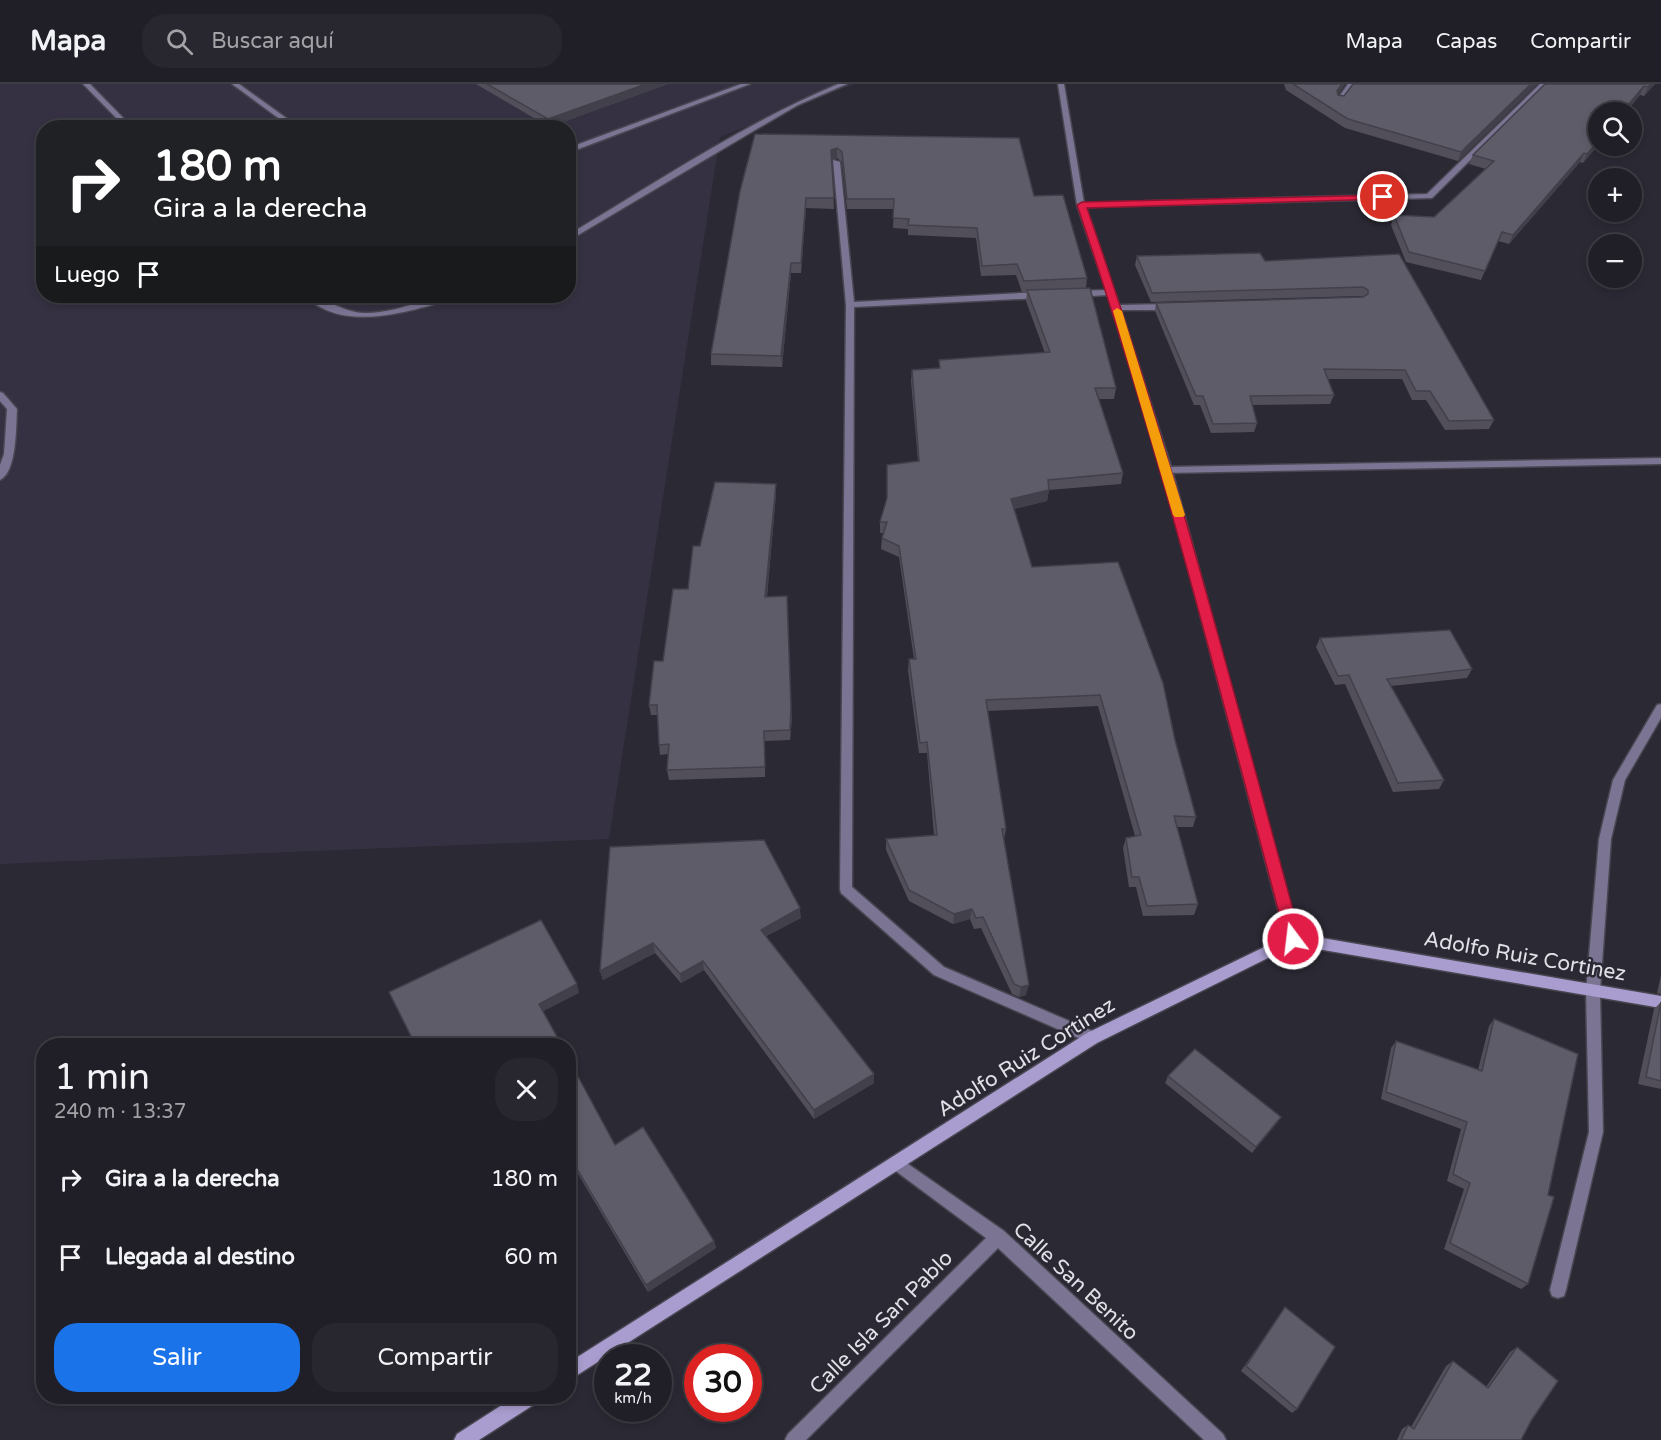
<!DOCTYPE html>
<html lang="es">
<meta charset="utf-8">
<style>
body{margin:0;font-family:"Varela Round",sans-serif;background:#28272f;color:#f1f3f6;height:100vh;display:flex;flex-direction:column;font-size:22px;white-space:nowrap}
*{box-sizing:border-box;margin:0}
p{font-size:20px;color:#a2a2a7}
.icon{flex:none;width:33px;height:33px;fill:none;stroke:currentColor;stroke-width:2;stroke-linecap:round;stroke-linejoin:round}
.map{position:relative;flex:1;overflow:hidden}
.side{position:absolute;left:36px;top:954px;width:540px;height:366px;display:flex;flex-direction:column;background:#201f27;border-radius:24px;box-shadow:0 3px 9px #0003,0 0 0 2px #3d3d44}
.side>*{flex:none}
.banner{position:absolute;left:36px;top:36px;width:540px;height:183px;border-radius:24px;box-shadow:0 3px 9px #0003,0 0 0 2px #3d3d44;background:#202124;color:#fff;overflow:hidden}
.fabs{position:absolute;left:1588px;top:18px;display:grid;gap:12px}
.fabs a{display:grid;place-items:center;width:54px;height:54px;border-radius:50%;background:#201f27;box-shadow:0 3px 9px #0003,0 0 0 2px #3d3d44;font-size:30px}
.speed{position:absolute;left:594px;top:1260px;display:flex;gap:12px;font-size:30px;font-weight:700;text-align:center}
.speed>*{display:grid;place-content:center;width:78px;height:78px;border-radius:50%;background:#201f27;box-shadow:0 3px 9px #0003,0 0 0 2px #3d3d44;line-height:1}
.speed small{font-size:15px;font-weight:400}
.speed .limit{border:9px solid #d22;background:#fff;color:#111}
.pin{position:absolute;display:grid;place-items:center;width:51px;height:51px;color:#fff;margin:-26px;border:3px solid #fff;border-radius:50%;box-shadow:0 2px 6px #0007}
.me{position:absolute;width:66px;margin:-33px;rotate:345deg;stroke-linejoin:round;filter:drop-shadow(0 0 4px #0008)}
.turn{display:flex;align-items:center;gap:21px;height:126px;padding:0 18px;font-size:27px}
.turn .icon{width:78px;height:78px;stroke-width:2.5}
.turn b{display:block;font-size:42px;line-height:51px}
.then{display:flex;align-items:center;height:57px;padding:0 18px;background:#0003;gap:12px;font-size:22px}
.round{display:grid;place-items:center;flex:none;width:63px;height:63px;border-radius:24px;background:#28272f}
.head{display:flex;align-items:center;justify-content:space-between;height:102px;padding:0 18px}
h1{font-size:36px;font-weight:600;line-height:45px}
.action{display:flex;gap:12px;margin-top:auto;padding:12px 18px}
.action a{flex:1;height:69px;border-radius:24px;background:#1a73e8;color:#fff;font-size:24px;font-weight:600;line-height:69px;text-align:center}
.action a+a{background:#28272f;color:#f1f3f6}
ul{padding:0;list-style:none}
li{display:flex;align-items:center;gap:18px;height:78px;padding:0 18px}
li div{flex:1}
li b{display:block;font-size:22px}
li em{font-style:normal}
header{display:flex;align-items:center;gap:36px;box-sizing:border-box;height:84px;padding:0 30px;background:#201f27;border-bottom:2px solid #3d3d44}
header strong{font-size:28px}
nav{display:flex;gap:33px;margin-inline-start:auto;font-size:21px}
.search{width:420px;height:54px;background:#28272f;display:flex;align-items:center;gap:15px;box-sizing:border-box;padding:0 21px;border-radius:24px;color:#a2a2a7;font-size:22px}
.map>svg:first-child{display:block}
</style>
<header>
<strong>Mapa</strong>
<div class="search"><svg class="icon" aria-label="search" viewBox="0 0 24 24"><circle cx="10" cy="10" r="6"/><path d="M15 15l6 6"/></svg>Buscar aquí</div>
<nav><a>Mapa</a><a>Capas</a><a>Compartir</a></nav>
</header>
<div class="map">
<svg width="1661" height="1356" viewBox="0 0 1661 1356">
<rect width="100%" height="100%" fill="#2b2934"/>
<path fill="#353142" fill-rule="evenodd" d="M0,0H854L720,53L609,755L0,780ZM44,44H568V212H44Z"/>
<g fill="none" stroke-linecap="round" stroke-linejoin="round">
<defs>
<g id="lane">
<path d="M83,0H90L133,44H126Z"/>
<path d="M232,0H239L300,44H292Z"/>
<path d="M741,0H750L568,69V64Z"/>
<path d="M838,0H847L798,21L750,49L568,157V151C657,98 743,40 838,0Z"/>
<path d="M305,212C320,210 344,230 366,229C384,229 404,223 421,218C432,215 441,211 452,212C443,219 428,222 417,225C380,234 335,241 305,212Z"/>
<path d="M0,308L3,309L17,325C16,342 17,388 0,396V381L4,370L7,325L0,317Z"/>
<path d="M1661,374V380L1167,389L1162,386L1167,383Z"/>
<path d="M1661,620V634L1625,696L1611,755L1600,907L1598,911L1593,913L1588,911L1586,907L1599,755L1613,696L1657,621Z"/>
</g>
<g id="street">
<path d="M1058,0H1064L1084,119L1427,110L1540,0H1547L1432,114L1086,123L1119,221L1169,220L1173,223L1169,226H1121L1172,386L1300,855L1298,859L1293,861L1288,859L1286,855L1162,386L1108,211L1077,213L1073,210L1077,207L1106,206L1077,121Z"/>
<path d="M1348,0H1354L1341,18H1337L1336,17Z"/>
<path d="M833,76L840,78L854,218L1041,208L1045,211L1041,214L854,223L852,803L944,883L1097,949L1099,954L1097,959L1092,960L934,891L841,809L840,805L846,221Z"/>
<path d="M1593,901L1598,903L1600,907L1603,1048L1566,1206L1564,1212L1558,1214L1552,1212L1550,1206L1589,1048L1586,907L1588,903Z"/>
<path d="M898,1073L1004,1147L1223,1350L1226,1356H1204L998,1164L806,1356H785L788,1350L986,1154L893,1085L890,1080L893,1075Z"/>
</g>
<g id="secondary">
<path d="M1293,849L1661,912V924L1294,861L1097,959L568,1297V1279L1087,949Z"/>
<path d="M516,1312H540L538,1318L479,1356H454L457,1350Z"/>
</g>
</defs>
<use href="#lane" stroke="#484651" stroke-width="3"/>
<use href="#street" stroke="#484651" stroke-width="3"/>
<use href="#secondary" stroke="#484651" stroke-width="3"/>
<use href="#lane" fill="#7b7493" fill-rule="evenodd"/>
<use href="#street" fill="#7b7493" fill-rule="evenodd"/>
<use href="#secondary" fill="#a99dcf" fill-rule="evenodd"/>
</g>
<g fill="#524f5a">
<path d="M476,0H668L549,43Z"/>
<path d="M1284,0H1345L1338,11L1344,12L1537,0L1458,77L1345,44L1286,6Z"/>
<path d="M1545,0H1655L1644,12L1640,11L1583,79L1580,78L1509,160L1498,157L1481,196L1406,178L1391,141L1394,131L1434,133L1486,85L1469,80L1473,71Z"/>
<path d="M755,50L1019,54L1034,112L1087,194L1086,204L1116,304L1114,315H1099L1123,389L1121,400L1049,406L1047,417L1014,425L1032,483L1175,656L1196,733L1193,743H1177L1198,820L1194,831L1143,832L1136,803H1129L1123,764L1126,754L1135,752L1098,622L987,627L1006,745L1004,755L1026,911L1019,913L1012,910L981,844L974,845L970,835L953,840L909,817L886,766V755L934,751L927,669H919L908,586L909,575H914L899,473L881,465L882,454L883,449H880V438L887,416V381L918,377L911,297L912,286L939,284V276L1045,269L1026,217L1027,208H1022L1016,191L981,192L976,154L908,151V145L893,144L894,125H847L842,78L837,74L832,76L834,125L806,124L801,189H791L782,283L711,281V270Z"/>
<path d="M1399,170L1494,336L1489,345L1445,346L1426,316H1412L1402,295H1328L1334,311L1330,320L1252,321L1257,339L1254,348L1211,349L1200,321H1194L1155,227L1156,219L1363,213L1360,212L1151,218L1135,181L1137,172L1265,177Z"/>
<path d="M776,410L767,513L792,633L790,656L765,657V693L669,696L667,686L668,670L660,671L659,661L657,631H651L649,621L688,505L700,462Z"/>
<path d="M1320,554L1472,585L1467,594L1391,602L1444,696L1439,705L1393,708L1345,600L1335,601L1316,563Z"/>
<path d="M610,763L801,834L766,852L874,999L814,1035L704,886L681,899L655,869L603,896L600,887Z"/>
<path d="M1661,891V910L1657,909Z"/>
<path d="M1661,918V1005L1638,1000L1654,925Z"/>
<path d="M1494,935L1528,1200L1521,1205L1444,1165L1464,1105L1447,1097L1461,1045L1381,1015L1391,964L1396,957L1478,986L1489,942Z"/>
<path d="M568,974L615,1061L714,1157L716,1164L648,1208L568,1073Z"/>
<path d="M1168,992L1281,1033L1277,1039L1252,1069L1165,999Z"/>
<path d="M1285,1223L1297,1325L1292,1329L1241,1287Z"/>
<path d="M1517,1263L1531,1337L1521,1356H1397L1402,1345L1408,1341L1411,1343L1446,1282L1453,1277L1486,1303L1510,1268Z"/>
</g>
<g fill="#42404a">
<path d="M646,0H668L549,43L548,35Z"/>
<path d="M1342,0H1345L1334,16L1337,7Z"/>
<path d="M1531,0H1537L1458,77L1461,68Z"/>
<path d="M1651,0H1655L1644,12L1648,3Z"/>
<path d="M1644,2L1640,11L1625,28H1622Z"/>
<path d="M1599,56V60L1583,79L1587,70Z"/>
<path d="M837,64V74L831,76V66Z"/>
<path d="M1584,69L1580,78L1509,160L1513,151Z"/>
<path d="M806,114V124L801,189V179Z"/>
<path d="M791,179V189L782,283L781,272Z"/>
<path d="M776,400V410L766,523L765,513Z"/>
<path d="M1049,406L1047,417L1009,426L1011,415Z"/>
<path d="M791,623L792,633L790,656V646Z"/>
<path d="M800,824L801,834L761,855V846Z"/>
<path d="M972,825L970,835L953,840L954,830Z"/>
<path d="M653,859L655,869L603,896L600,887Z"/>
<path d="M703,877L704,886L681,899L680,890Z"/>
<path d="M577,900L579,909L542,928L539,920Z"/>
<path d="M1029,901L1026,911L1019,913L1021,903Z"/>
<path d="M874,990V999L814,1035V1026Z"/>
<path d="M1281,1033L1277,1039L1252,1069L1256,1063Z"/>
<path d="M714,1157L716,1164L648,1208L646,1201Z"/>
</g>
<g fill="#5f5c69" stroke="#42404a" stroke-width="1.5">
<path d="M487,0H646L548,35Z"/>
<path d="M1293,0H1342L1337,7L1338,11L1344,12L1353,0H1531L1461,68L1348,35Z"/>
<path d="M1545,0H1651L1648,3L1644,2L1622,28H1599V56L1587,70L1584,69L1513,151L1502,148L1485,187L1409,168L1394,131L1434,133L1494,77L1473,71Z"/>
<path d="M755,50L1019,54L1034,112L1063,111L1087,194L1024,197L1017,180L982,182L977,144L908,141L909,135L893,134L894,115H847L842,68L837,64L831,66L834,114H806L801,179H791L781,272L711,270L740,107Z"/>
<path d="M1260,169L1265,177L1399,170L1494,336L1449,337L1430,307H1416L1405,286L1324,285L1334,311L1250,312L1257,339L1213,340L1203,312H1196L1156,219L1363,213L1368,210V206L1363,203L1152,209L1137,172Z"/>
<path d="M1090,204L1116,304H1095L1123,389L1048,396L1049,406L1011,415L1032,483L1118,478L1163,599L1175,656L1196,733L1174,732L1198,820L1147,822L1139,793H1132L1126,754L1141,751L1100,611L986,616L1006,745H1002L1029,901L1021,903L1014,900L983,833L976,834L972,825L954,830L909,806L886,755L937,751L927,658L920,659L909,575H916L899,462L882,454L887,438H880L887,414V381L919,377L912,286L940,284L939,276L1050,268L1027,206Z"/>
<path d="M715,398L776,400L765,513L787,512L791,623L790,646L764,647L765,683L667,686L669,660L659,661L657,621H649L654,577H663L673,505H688L693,462H700Z"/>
<path d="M1450,546L1472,585L1387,595L1444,696L1398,699L1349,591L1338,592L1320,554Z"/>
<path d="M764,756L800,824L761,846L874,990L814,1026L703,877L680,890L653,859L600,887L610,763Z"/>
<path d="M541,836L577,900L539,920L562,962H416L389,908Z"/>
<path d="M1661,918V997L1646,993Z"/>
<path d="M1494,935L1578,970L1548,1111L1554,1113L1528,1200L1450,1159L1470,1099L1453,1090L1467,1038L1386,1008L1396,957L1482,987Z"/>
<path d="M1195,965L1281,1033L1256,1063L1168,992Z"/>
<path d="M568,974L615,1061L643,1043L714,1157L646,1201L568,1070Z"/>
<path d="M1285,1223L1335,1263L1297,1325L1246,1282Z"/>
<path d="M1517,1263L1558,1297L1531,1337L1521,1356H1401L1408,1341L1414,1345L1453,1277L1488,1304Z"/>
</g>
<path fill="#e11d48" stroke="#92132f" stroke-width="1.5" d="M1383,111H1386V115L1087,124C1171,364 1234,610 1301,855L1299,860L1293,862L1288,860L1286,855C1220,609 1159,362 1077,121L1082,118Z"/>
<path fill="#f59e0b" d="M1117,224L1122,227L1185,431L1183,433H1175L1173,431L1113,227Z"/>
<g text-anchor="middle" stroke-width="5" stroke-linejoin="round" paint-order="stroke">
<g font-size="21" fill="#e1e0e7" stroke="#2b2934">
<text transform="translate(1525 872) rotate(10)" y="7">Adolfo Ruiz Cortinez</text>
<text transform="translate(1026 973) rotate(-32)" y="7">Adolfo Ruiz Cortinez</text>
<text transform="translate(1076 1197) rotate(43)" y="7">Calle San Benito</text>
<text transform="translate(881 1238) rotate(-45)" y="7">Calle Isla San Pablo</text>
</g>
</g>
</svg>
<div class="fabs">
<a><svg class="icon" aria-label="search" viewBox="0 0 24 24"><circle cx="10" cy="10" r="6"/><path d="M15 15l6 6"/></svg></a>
<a>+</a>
<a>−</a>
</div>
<div class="speed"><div>22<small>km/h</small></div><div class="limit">30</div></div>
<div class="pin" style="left:1383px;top:113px;background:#d93025"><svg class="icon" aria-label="arrive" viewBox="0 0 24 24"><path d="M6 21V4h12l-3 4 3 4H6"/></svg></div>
<svg class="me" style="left:1293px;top:855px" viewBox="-20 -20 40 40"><circle r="17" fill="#e11d48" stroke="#fff" stroke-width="3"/><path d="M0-11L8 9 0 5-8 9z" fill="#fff"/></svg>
<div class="banner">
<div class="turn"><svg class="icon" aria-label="right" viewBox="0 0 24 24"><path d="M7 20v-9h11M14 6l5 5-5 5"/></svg><div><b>180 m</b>Gira a la derecha</div></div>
<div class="then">Luego<svg class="icon" aria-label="arrive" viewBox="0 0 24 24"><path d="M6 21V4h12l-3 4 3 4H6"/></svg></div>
</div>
<section class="side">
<div class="head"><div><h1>1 min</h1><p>240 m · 13:37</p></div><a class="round"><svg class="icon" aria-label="close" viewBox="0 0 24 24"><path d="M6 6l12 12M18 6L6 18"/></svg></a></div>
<ul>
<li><svg class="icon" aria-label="right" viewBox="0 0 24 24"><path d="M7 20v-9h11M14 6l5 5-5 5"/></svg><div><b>Gira a la derecha</b></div><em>180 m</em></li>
<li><svg class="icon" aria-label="arrive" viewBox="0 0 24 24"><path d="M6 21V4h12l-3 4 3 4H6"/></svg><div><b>Llegada al destino</b></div><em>60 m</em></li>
</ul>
<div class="action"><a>Salir</a><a>Compartir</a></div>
</section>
</div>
